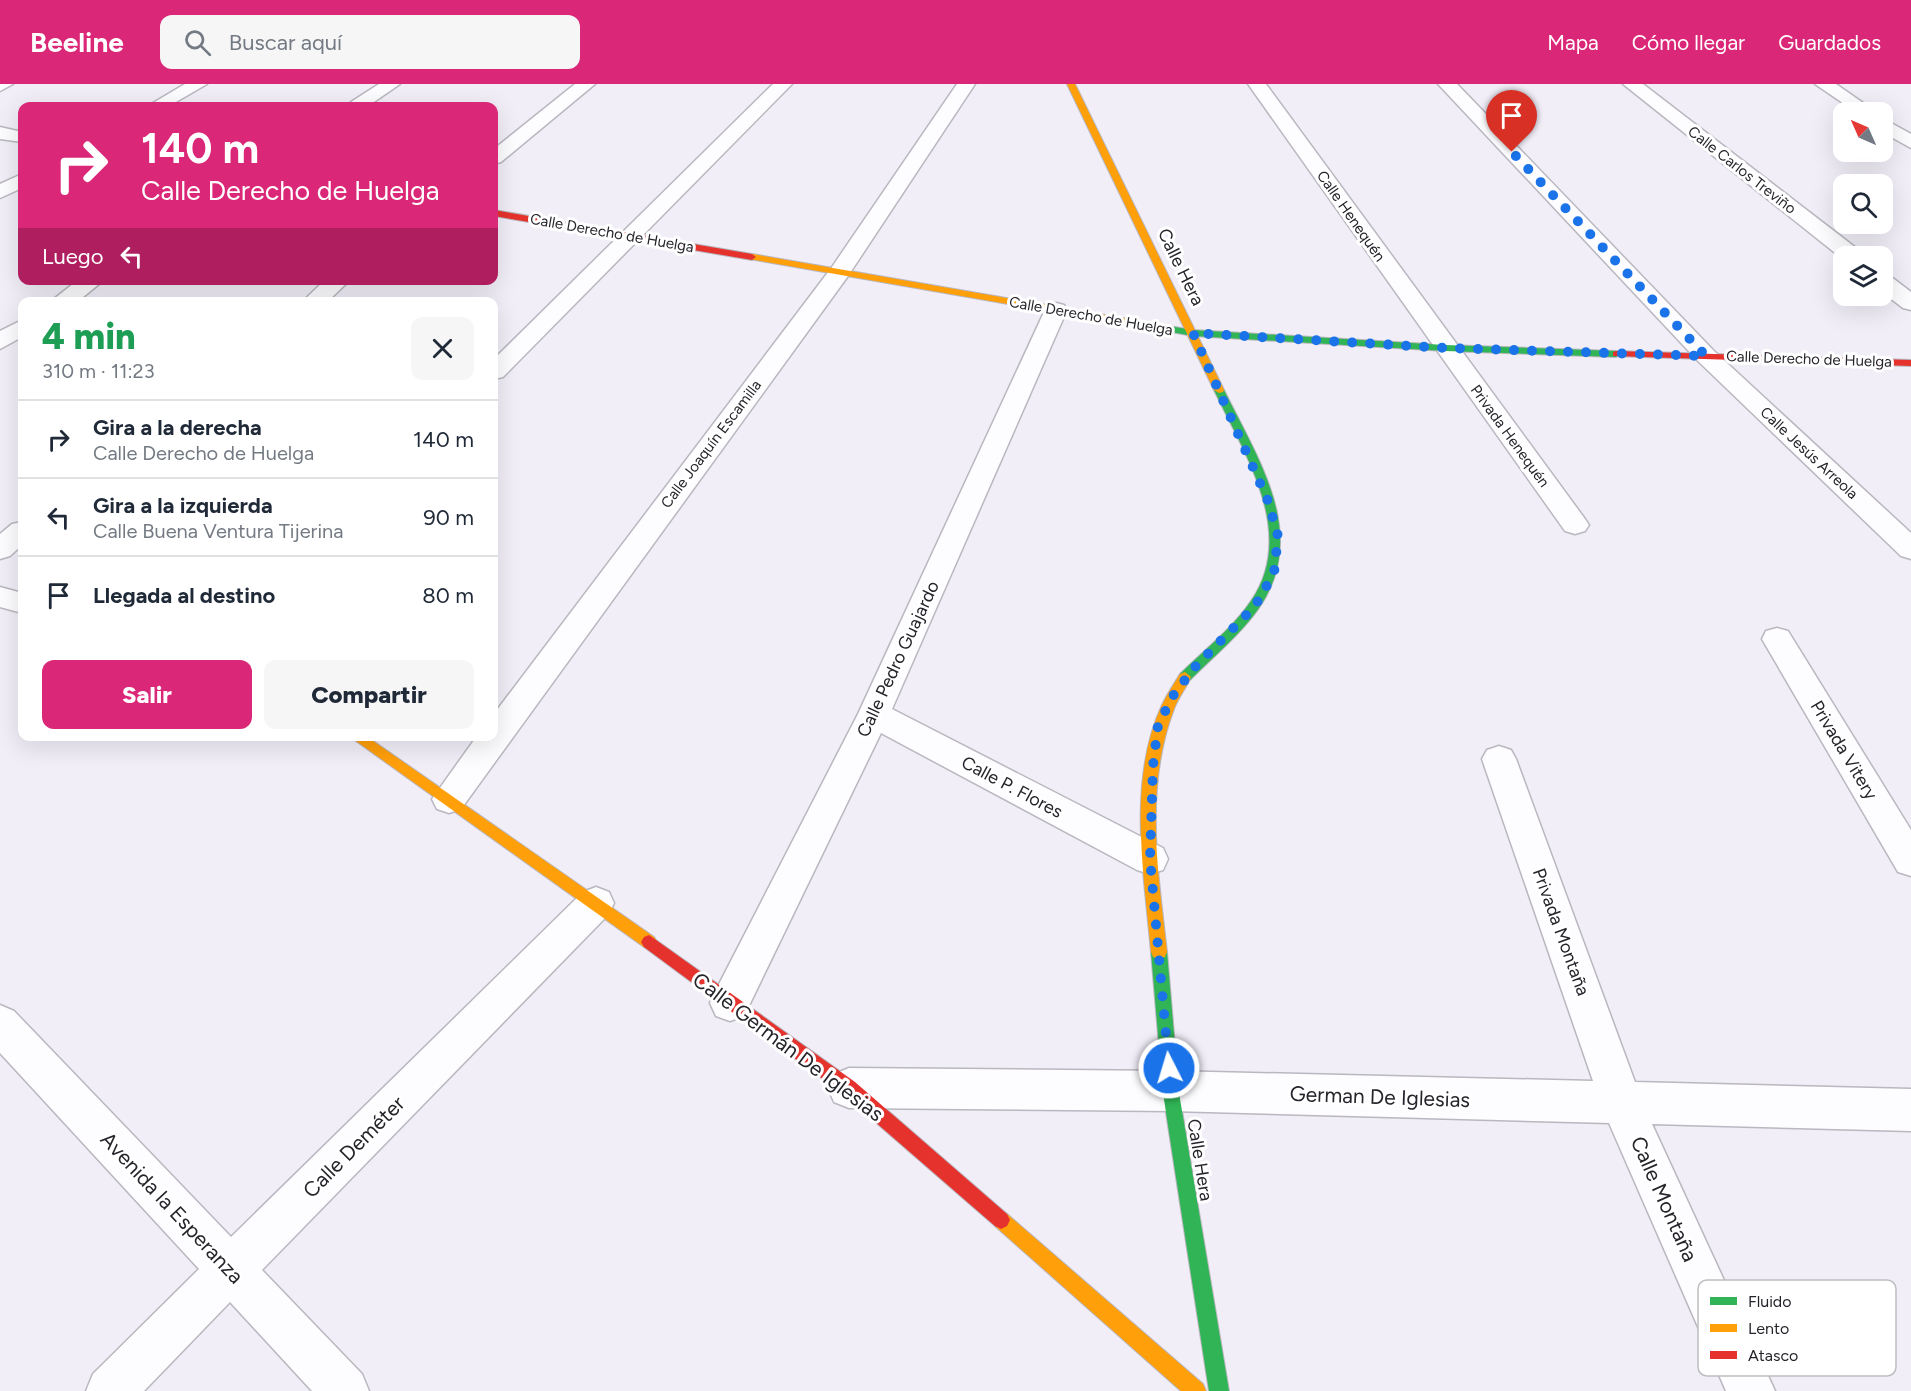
<!DOCTYPE html>
<html lang="es">
<meta charset="utf-8">
<style>
body{margin:0;font-family:Figtree,sans-serif;background:#f6f6f7;color:#1f2937;height:100vh;display:flex;flex-direction:column;font-size:22px;white-space:nowrap}
*{box-sizing:border-box;margin:0}
p{font-size:20px;color:#747a83}
.icon{flex:none;width:33px;height:33px;fill:none;stroke:currentColor;stroke-width:2;stroke-linecap:round;stroke-linejoin:round}
.map{position:relative;flex:1;overflow:hidden}
.details{position:absolute;left:18px;top:213px;width:480px;height:444px;display:flex;flex-direction:column;background:#fff;border-radius:12px;box-shadow:0 6px 24px #0002}
.details>*{flex:none}
.hud{position:absolute;left:18px;top:18px;width:480px;height:183px;border-radius:12px;box-shadow:0 6px 24px #0002;background:#db2777;color:#fff;overflow:hidden}
.needle{width:39px;rotate:315deg}
.buttons{position:absolute;left:1833px;top:18px;display:grid;gap:12px}
.buttons a{display:grid;place-items:center;width:60px;height:60px;border-radius:12px;background:#fff;box-shadow:0 6px 24px #0002;font-size:30px}
.pin{position:absolute;display:grid;place-items:center;width:51px;height:51px;color:#fff;margin:-62px -26px;border-radius:50% 50% 50% 0;rotate:-45deg;box-shadow:0 0 6px #0007}
.pin .icon{rotate:45deg}
.me{position:absolute;width:66px;margin:-33px;rotate:355deg;stroke-linejoin:round;filter:drop-shadow(0 0 4px #0008)}
.turn{display:flex;align-items:center;gap:21px;height:126px;padding:0 24px;font-size:27px}
.turn .icon{width:78px;height:78px;stroke-width:2.5}
.turn b{display:block;font-size:42px;line-height:51px}
.then{display:flex;align-items:center;height:57px;padding:0 24px;background:#0003;gap:12px;font-size:22px}
.round{display:grid;place-items:center;flex:none;width:63px;height:63px;border-radius:12px;background:#f6f6f7}
.summary{display:flex;align-items:center;justify-content:space-between;height:102px;padding:0 24px}
h1{font-size:36px;font-weight:800;line-height:45px;color:#1e9e55}
.primary-button{display:flex;gap:12px;margin-top:auto;padding:12px 24px}
.primary-button a{flex:1;height:69px;border-radius:12px;background:#db2777;color:#fff;font-size:24px;font-weight:800;line-height:69px;text-align:center}
.primary-button a+a{background:#f6f6f7;color:#1f2937}
ul{padding:0;list-style:none}
li{display:flex;align-items:center;gap:18px;height:78px;padding:0 24px;border-top:2px solid #e0e1e3}
li div{flex:1}
li b{display:block;font-size:22px}
li em{font-style:normal}
header{display:flex;align-items:center;gap:36px;box-sizing:border-box;height:84px;padding:0 30px;background:#db2777;color:#fff}
header strong{font-size:28px}
nav{display:flex;gap:33px;margin-inline-start:auto;font-size:21px}
.search{width:420px;height:54px;background:#f6f6f7;display:flex;align-items:center;gap:15px;box-sizing:border-box;padding:0 21px;border-radius:12px;color:#747a83;font-size:22px}
.map>svg:first-child{display:block}
</style>
<header>
<strong>Beeline</strong>
<div class="search"><svg class="icon" aria-label="search" viewBox="0 0 24 24"><circle cx="10" cy="10" r="6"/><path d="M15 15l6 6"/></svg>Buscar aquí</div>
<nav><a>Mapa</a><a>Cómo llegar</a><a>Guardados</a></nav>
</header>
<div class="map">
<svg width="1911" height="1307" viewBox="0 0 1911 1307">
<rect width="100%" height="100%" fill="#f1eef8"/>
<g fill="none" stroke-linecap="round" stroke-linejoin="round">
<defs>
<g id="street">
<path d="M0,0H13L0,7Z"/>
<path d="M185,0H207L169,22H148Z"/>
<path d="M379,0H400L368,22H348L351,18Z"/>
<path d="M575,0H595L501,78L494,80V65Z"/>
<path d="M773,0H792L503,293L494,295V275Z"/>
<path d="M957,0H975L848,192L461,725L449,729L437,725L432,715L477,652H494V630L832,183Z"/>
<path d="M1248,0H1266L1585,435L1589,441L1585,447L1575,450L1565,447Z"/>
<path d="M1438,0H1457L1714,267L1911,449V475L1901,472L1698,277Z"/>
<path d="M1623,0H1643L1860,167L1862,172H1844V176Z"/>
<path d="M1815,0H1836L1876,28H1856Z"/>
<path d="M1882,34L1911,50V64L1882,48Z"/>
<path d="M0,43L22,48V58L0,55Z"/>
<path d="M22,90V104L0,114V100Z"/>
<path d="M1882,190L1890,192L1911,208V226L1903,224L1882,208Z"/>
<path d="M78,196H104L77,218H50Z"/>
<path d="M325,196H350L327,218H302Z"/>
<path d="M1056,219L1064,221L1067,226L892,625L1163,764L1168,775L1163,786L1150,790L1137,786L881,649L744,932L730,937L716,932L710,919L716,906L858,630L1045,226L1048,221Z"/>
<path d="M22,236V253L0,265V247Z"/>
<path d="M22,438V461L10,472L0,475V450L12,440Z"/>
<path d="M0,503L22,509V529L0,523Z"/>
<path d="M1777,544L1788,547L1911,746V792L1898,788L1762,555L1766,547Z"/>
<path d="M1499,662L1511,666L1516,675L1635,998L1911,1005V1047L1652,1040L1775,1307H1726L1609,1039L1171,1027L849,1024L834,1018L828,1004L834,990L849,984L1171,987L1593,997L1482,675L1487,666Z"/>
<path d="M596,803L609,808L614,819L609,830L262,1186L362,1290L369,1307H312L230,1218L144,1307H86L93,1290L199,1185L0,969V921L14,927L231,1153L583,808Z"/>
</g>
<g id="fast">
<path d="M1163,241L1193,246L1445,261L1616,267L1621,270L1616,273L1445,267L1193,252L1160,246L1158,244Z"/>
<path d="M1219,303L1224,306C1257,374 1310,450 1259,524C1240,551 1213,573 1190,596H1180L1179,593L1180,590C1204,566 1232,545 1251,517C1298,449 1244,369 1214,306Z"/>
<path d="M1159,861L1165,863L1167,868L1179,1009L1229,1307H1209L1163,1009L1151,868L1153,863Z"/>
</g>
<g id="slow">
<path d="M1067,0H1075L1224,306L1223,308L1219,309L1214,306Z"/>
<path d="M752,170L1163,241L1168,244L1163,247L749,175L748,173Z"/>
<path d="M1185,588L1191,593C1186,604 1178,614 1174,625C1144,703 1158,788 1167,868L1165,873L1159,875L1153,873L1151,868C1144,789 1127,697 1162,621C1167,610 1174,600 1180,590Z"/>
<path d="M349,652H366L654,853L657,858L654,863L649,865L644,863Z"/>
<path d="M1001,1127L1007,1130L1203,1300L1206,1307H1181L995,1142L992,1136L995,1130Z"/>
</g>
<g id="jam">
<path d="M494,126L752,170L756,173L752,176L494,132Z"/>
<path d="M1616,267L1911,276V282L1613,272V268Z"/>
<path d="M649,851L855,998L1007,1130L1010,1136L1007,1142L1001,1145L995,1142L843,1010L644,863L641,858L644,853Z"/>
</g>
</defs>
<use href="#street" stroke="#b9b7bf" stroke-width="3"/>
<use href="#fast" stroke="#b9b7bf" stroke-width="2"/>
<use href="#slow" stroke="#b9b7bf" stroke-width="2"/>
<use href="#jam" stroke="#b9b7bf" stroke-width="2"/>
<use href="#street" fill="#fdfcfe" fill-rule="evenodd"/>
<use href="#fast" fill="#30b455" fill-rule="evenodd"/>
<use href="#slow" fill="#ff9f0a" fill-rule="evenodd"/>
<use href="#jam" fill="#e5322d" fill-rule="evenodd"/>
</g>
<g fill="none" stroke-linecap="round" stroke-linejoin="round">
<path stroke="#1a73e8" stroke-width="10" stroke-dasharray="0 18" d="M1169,984L1150,775L1153,682L1158,641L1173,612L1193,585L1255,522L1274,489L1278,452L1268,417L1193,249L1445,264L1706,272L1512,68"/>
</g>
<g text-anchor="middle" stroke-width="6" stroke-linejoin="round" paint-order="stroke">
<g font-size="15" fill="#26242b" stroke="#fff">
<text transform="translate(1742 86) rotate(38)" y="5">Calle Carlos Treviño</text>
<text transform="translate(1351 132) rotate(55)" y="5">Calle Henequén</text>
<text transform="translate(612 149) rotate(10)" y="5">Calle Derecho de Huelga</text>
<text transform="translate(1091 232) rotate(10)" y="5">Calle Derecho de Huelga</text>
<text transform="translate(1809 275) rotate(2)" y="5">Calle Derecho de Huelga</text>
<text transform="translate(1510 352) rotate(54)" y="5">Privada Henequén</text>
<text transform="translate(711 360) rotate(-53)" y="5">Calle Joaquín Escamilla</text>
<text transform="translate(1809 369) rotate(43)" y="5">Calle Jesús Arreola</text>
</g>
<g font-size="18" fill="#26242b" stroke="#fff">
<text transform="translate(1181 183) rotate(64)" y="6">Calle Hera</text>
<text transform="translate(898 575) rotate(-65)" y="6">Calle Pedro Guajardo</text>
<text transform="translate(1844 666) rotate(59)" y="6">Privada Vitery</text>
<text transform="translate(1012 703) rotate(28)" y="6">Calle P. Flores</text>
<text transform="translate(1561 848) rotate(70)" y="6">Privada Montaña</text>
<text transform="translate(1200 1076) rotate(81)" y="6">Calle Hera</text>
</g>
<g font-size="21" fill="#26242b" stroke="#fff">
<text transform="translate(788 963) rotate(37)" y="7">Calle Germán De Iglesias</text>
<text transform="translate(1380 1013) rotate(2)" y="7">German De Iglesias</text>
<text transform="translate(354 1063) rotate(-45)" y="7">Calle Deméter</text>
<text transform="translate(1664 1115) rotate(66)" y="7">Calle Montaña</text>
<text transform="translate(172 1124) rotate(47)" y="7">Avenida la Esperanza</text>
</g>
</g>
<rect x="1698" y="1196" width="198" height="96" rx="9" fill="#fff" stroke="#bebdbf" stroke-width="1.5"/>
<rect x="1710" y="1213" width="27" height="8" fill="#30b455"/>
<rect x="1710" y="1240" width="27" height="8" fill="#ff9f0a"/>
<rect x="1710" y="1267" width="27" height="8" fill="#e5322d"/>
<g font-size="16" fill="#26242b">
<text x="1748" y="1223">Fluido</text>
<text x="1748" y="1250">Lento</text>
<text x="1748" y="1277">Atasco</text>
</g>
</svg>
<div class="buttons">
<a><svg class="needle" viewBox="-14 -14 28 28"><path d="M0-13l5 13h-10z" fill="#e53935"/><path d="M0 13l5-13h-10z" fill="#747a83"/></svg></a>
<a><svg class="icon" aria-label="search" viewBox="0 0 24 24"><circle cx="10" cy="10" r="6"/><path d="M15 15l6 6"/></svg></a>
<a><svg class="icon" aria-label="layers" viewBox="0 0 24 24"><path d="M12 4l9 5-9 5-9-5zM3 14l9 5 9-5"/></svg></a>
</div>
<div class="pin" style="left:1512px;top:68px;background:#d93025"><svg class="icon" aria-label="arrive" viewBox="0 0 24 24"><path d="M6 21V4h12l-3 4 3 4H6"/></svg></div>
<svg class="me" style="left:1169px;top:984px" viewBox="-20 -20 40 40"><circle r="17" fill="#1a73e8" stroke="#fff" stroke-width="3"/><path d="M0-11L8 9 0 5-8 9z" fill="#fff"/></svg>
<div class="hud">
<div class="turn"><svg class="icon" aria-label="right" viewBox="0 0 24 24"><path d="M7 20v-9h11M14 6l5 5-5 5"/></svg><div><b>140 m</b>Calle Derecho de Huelga</div></div>
<div class="then">Luego<svg class="icon" aria-label="left" viewBox="0 0 24 24"><path d="M17 20v-9H6M10 6l-5 5 5 5"/></svg></div>
</div>
<section class="details">
<div class="summary"><div><h1>4 min</h1><p>310 m · 11:23</p></div><a class="round"><svg class="icon" aria-label="close" viewBox="0 0 24 24"><path d="M6 6l12 12M18 6L6 18"/></svg></a></div>
<ul>
<li><svg class="icon" aria-label="right" viewBox="0 0 24 24"><path d="M7 20v-9h11M14 6l5 5-5 5"/></svg><div><b>Gira a la derecha</b><p>Calle Derecho de Huelga</p></div><em>140 m</em></li>
<li><svg class="icon" aria-label="left" viewBox="0 0 24 24"><path d="M17 20v-9H6M10 6l-5 5 5 5"/></svg><div><b>Gira a la izquierda</b><p>Calle Buena Ventura Tijerina</p></div><em>90 m</em></li>
<li><svg class="icon" aria-label="arrive" viewBox="0 0 24 24"><path d="M6 21V4h12l-3 4 3 4H6"/></svg><div><b>Llegada al destino</b></div><em>80 m</em></li>
</ul>
<div class="primary-button"><a>Salir</a><a>Compartir</a></div>
</section>
</div>
